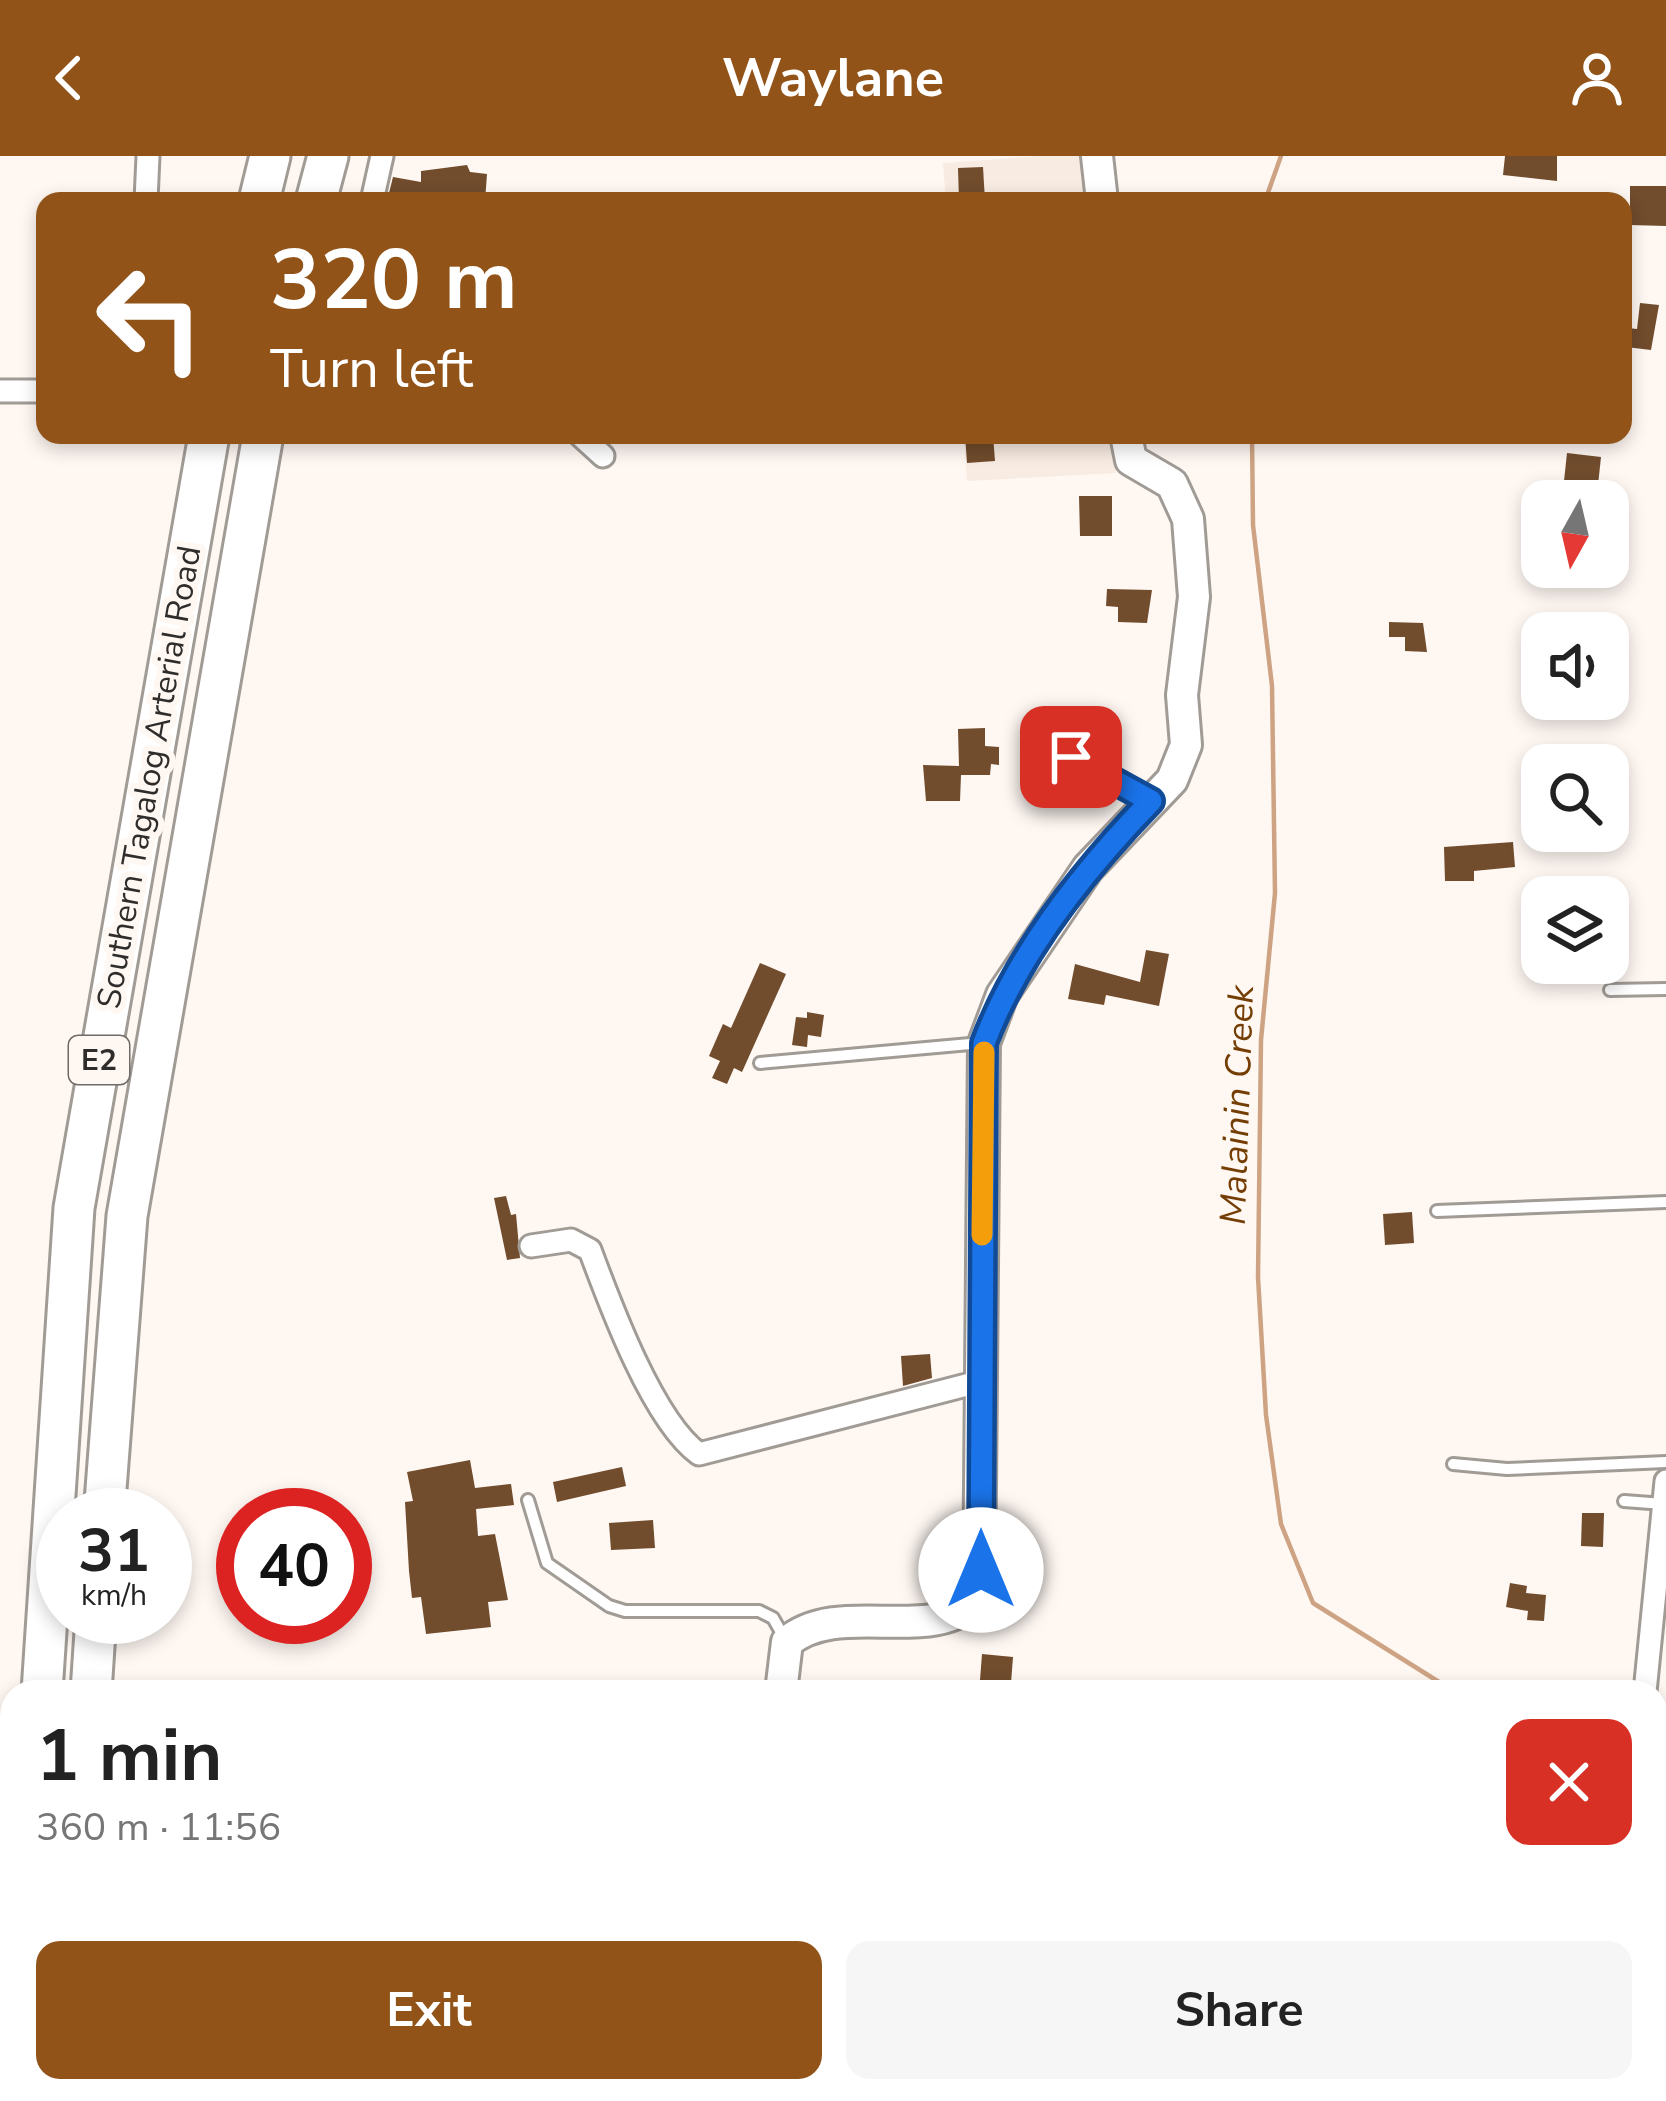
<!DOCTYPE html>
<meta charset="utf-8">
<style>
body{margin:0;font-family:"Nunito Sans",sans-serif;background:#f6f6f6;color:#222;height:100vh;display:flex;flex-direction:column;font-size:45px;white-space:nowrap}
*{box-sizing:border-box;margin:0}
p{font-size:39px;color:#767676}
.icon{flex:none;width:66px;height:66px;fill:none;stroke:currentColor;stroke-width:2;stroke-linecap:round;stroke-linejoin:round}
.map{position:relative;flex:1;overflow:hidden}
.panel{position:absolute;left:0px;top:1524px;width:1668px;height:423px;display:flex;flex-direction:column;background:#fff;border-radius:36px 36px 0 0;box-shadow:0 6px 18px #0003}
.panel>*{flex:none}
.top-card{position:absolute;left:36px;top:36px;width:1596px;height:252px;border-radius:24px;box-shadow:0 6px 18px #0003;background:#915318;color:#fff;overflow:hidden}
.needle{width:78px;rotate:188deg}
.controls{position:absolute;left:1521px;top:324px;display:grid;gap:24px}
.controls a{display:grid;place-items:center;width:108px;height:108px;border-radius:24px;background:#fff;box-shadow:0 6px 18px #0003;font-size:60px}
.speed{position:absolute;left:36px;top:1332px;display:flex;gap:24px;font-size:60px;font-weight:700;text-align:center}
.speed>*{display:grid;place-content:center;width:156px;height:156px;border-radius:50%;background:#fff;box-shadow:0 6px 18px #0003;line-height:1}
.speed small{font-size:30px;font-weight:400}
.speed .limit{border:18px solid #d22;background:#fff;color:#111}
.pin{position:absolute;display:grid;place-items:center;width:102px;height:102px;color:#fff;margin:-51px;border-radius:24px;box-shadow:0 6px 18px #0006}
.me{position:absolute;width:132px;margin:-66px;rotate:0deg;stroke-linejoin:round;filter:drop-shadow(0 0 9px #0008)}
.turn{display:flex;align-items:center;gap:42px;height:252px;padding:0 36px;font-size:54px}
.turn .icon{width:156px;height:156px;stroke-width:2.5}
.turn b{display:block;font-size:84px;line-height:102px}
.round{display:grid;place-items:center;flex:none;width:126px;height:126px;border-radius:24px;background:#f6f6f6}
.summary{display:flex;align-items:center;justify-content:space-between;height:204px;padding:0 36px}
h1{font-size:72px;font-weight:700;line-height:90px}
.action{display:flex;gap:24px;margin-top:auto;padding:24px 36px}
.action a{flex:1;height:138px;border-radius:24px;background:#915318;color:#fff;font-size:48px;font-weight:700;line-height:138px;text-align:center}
.action a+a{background:#f6f6f6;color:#222}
header{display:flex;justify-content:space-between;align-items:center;height:156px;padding:0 36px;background:#915318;color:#fff;font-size:54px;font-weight:700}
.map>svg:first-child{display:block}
</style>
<header><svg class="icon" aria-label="back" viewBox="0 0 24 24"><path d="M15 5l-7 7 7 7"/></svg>Waylane<svg class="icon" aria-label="person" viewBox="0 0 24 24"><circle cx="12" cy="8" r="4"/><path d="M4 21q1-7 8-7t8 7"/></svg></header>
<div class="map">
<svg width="1666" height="1945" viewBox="0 0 1666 1945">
<rect width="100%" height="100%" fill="#fef7f2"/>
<g fill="#f8ebe1">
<path d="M1041,0H1086L1091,45H946L943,7Z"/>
<path d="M964,279H1113L1116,317L967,325Z"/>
</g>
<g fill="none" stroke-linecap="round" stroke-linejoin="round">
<g stroke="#cea383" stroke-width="4.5">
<path d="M1265,45L1281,0"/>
<path d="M1252,279L1253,369L1272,530L1275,737L1261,884L1258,1121L1266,1259L1281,1368L1313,1447L1455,1536"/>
<path d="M1656,1663L1666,1670"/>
</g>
</g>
<g fill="#714c2d">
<path d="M1505,0H1557V25L1503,19Z"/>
<path d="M467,9L470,16L487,18L485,45H387L393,21L421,26V15Z"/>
<path d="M983,11L985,45H959L958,12Z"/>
<path d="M1630,30H1666V70L1630,69Z"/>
<path d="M1640,147L1659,149L1651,194L1626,191L1628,172L1637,173Z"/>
<path d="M965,279H993L995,305L967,307Z"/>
<path d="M1567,297L1601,301L1598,329L1564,325Z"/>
<path d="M1079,340H1112V380H1080Z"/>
<path d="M1107,433L1152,434L1147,467L1118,466V451L1106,450Z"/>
<path d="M1389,466L1423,467L1427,496L1405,495V481H1389Z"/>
<path d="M985,572V590L999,591V609L991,608L990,619H961L960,645H926L923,609L959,610L958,573Z"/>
<path d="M1513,686L1515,711L1474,715V725H1445L1444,691Z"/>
<path d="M1146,794L1169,798L1159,850L1106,839L1104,849L1068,843L1075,808L1140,826Z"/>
<path d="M760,807L786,818L742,916L734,912L727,928L712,922L720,905L709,900L723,868L731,872Z"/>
<path d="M807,856L824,859L821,881L808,879L807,891L792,889L796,861L807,862Z"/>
<path d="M506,1040L511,1059L516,1058L520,1102L507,1104L494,1042Z"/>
<path d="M1412,1056L1414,1087L1385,1089L1383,1058Z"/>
<path d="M930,1198L932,1222L903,1230L901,1200Z"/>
<path d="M470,1304L475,1332L511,1328L514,1349L476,1353L478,1380L495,1378L508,1444L488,1446L491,1471L426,1478L421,1441L412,1442L409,1415L405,1346L413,1345L407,1316Z"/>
<path d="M622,1311L626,1330L557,1346L553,1326Z"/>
<path d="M1582,1357H1604L1603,1391L1581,1390Z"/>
<path d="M653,1364L655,1392L611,1394L609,1367Z"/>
<path d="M1510,1427L1527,1430L1526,1437L1546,1439L1544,1465L1527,1464L1528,1455L1506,1451Z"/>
<path d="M982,1498L1013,1501L1011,1527L980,1524Z"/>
</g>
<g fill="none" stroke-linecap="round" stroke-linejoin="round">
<defs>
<g id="lane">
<path d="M1031,578L1149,644"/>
<path d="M1610,834L1666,833"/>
<path d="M760,907L981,887"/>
<path d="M1437,1055L1666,1046"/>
<path d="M1453,1308L1507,1313L1666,1306"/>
<path d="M528,1344L547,1407L609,1450L625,1455H759L773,1462L785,1483"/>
<path d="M1624,1345L1664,1348"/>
<path d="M841,1935L851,1945"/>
<path d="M1146,1935L1147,1945"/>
</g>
<g id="street">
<path d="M146,45L148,0"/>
<path d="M372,45L382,0"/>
<path d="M0,235H45"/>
<path d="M580,279L603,300"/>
<path d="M531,1090L571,1084L590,1094C610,1148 653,1265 699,1298L982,1225"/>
<path d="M1645,1536L1666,1325"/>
<path d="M510,1935L511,1945"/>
<path d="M1481,1945L1483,1935"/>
</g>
<g id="secondary">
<path d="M1097,0L1102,45"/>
<path d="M781,1536L787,1486C841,1441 932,1492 979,1441L984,887L1002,839L1088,712L1172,624L1186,589L1182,539L1194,441L1188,363L1172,328L1131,304L1126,279"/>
<path d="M777,1945V1935"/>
</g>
<g id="highway">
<path d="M259,45L270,0"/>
<path d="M316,45L328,0"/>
<path d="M104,1359L127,1060L263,279"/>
<path d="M42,1536L74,1052L209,279"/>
<path d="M91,1536L96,1461"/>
<path d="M21,1945V1935"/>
<path d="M79,1945V1935"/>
</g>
</defs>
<use href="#lane" stroke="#a19b96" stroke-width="16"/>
<use href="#street" stroke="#a19b96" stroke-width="27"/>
<use href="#secondary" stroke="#a19b96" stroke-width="36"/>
<use href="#highway" stroke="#a19b96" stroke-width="45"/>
<use href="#lane" stroke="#fff" stroke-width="10"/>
<use href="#street" stroke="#fff" stroke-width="21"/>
<use href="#secondary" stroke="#fff" stroke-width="30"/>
<use href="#highway" stroke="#fff" stroke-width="39"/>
</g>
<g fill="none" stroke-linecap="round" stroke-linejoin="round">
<defs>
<path id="route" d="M981,1414L984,887C1018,797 1084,714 1151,645L1071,601"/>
</defs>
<use href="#route" stroke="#114b97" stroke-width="30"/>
<use href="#route" stroke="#1a73e8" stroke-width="21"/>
<path stroke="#f59e0b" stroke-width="21" d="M982,1079L984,896"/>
</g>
<g text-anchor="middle" stroke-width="12" stroke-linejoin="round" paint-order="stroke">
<rect fill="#fef7f2" stroke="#6d6a67" stroke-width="3" x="69" y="880" width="60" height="48" rx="9"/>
<g font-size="30" font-weight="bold" fill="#2f2d2b">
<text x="99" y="914">E2</text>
</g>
<g font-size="33" fill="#2f2d2b" stroke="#fef7f2">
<text transform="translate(148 621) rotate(-80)" y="12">Southern Tagalog Arterial Road</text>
</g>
<g font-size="36" font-style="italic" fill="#733d03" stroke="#fef7f2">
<text transform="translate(1236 949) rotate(-88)" y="13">Malainin Creek</text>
</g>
</g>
</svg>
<div class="controls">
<a><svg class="needle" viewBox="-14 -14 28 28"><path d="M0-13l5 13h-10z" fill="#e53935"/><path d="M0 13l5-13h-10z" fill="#767676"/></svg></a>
<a><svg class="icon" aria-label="sound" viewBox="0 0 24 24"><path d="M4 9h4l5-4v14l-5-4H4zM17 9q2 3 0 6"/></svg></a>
<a><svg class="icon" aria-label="search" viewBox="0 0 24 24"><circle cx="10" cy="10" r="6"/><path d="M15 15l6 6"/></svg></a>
<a><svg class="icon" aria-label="layers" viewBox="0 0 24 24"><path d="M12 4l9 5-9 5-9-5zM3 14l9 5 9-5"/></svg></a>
</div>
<div class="speed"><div>31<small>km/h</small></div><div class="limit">40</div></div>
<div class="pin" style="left:1071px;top:601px;background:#d93025"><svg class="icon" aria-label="arrive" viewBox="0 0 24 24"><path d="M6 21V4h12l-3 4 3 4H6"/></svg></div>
<svg class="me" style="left:981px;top:1414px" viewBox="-20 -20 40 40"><circle r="19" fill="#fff"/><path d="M0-13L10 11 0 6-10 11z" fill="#1a73e8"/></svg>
<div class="top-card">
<div class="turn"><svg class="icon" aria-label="left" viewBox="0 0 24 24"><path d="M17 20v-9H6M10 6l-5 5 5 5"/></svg><div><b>320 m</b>Turn left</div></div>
</div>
<section class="panel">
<div class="summary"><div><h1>1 min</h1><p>360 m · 11:56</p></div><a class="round" style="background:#d93025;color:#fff"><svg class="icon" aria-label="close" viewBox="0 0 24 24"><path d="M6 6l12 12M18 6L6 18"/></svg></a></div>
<div class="action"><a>Exit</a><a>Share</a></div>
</section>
</div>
